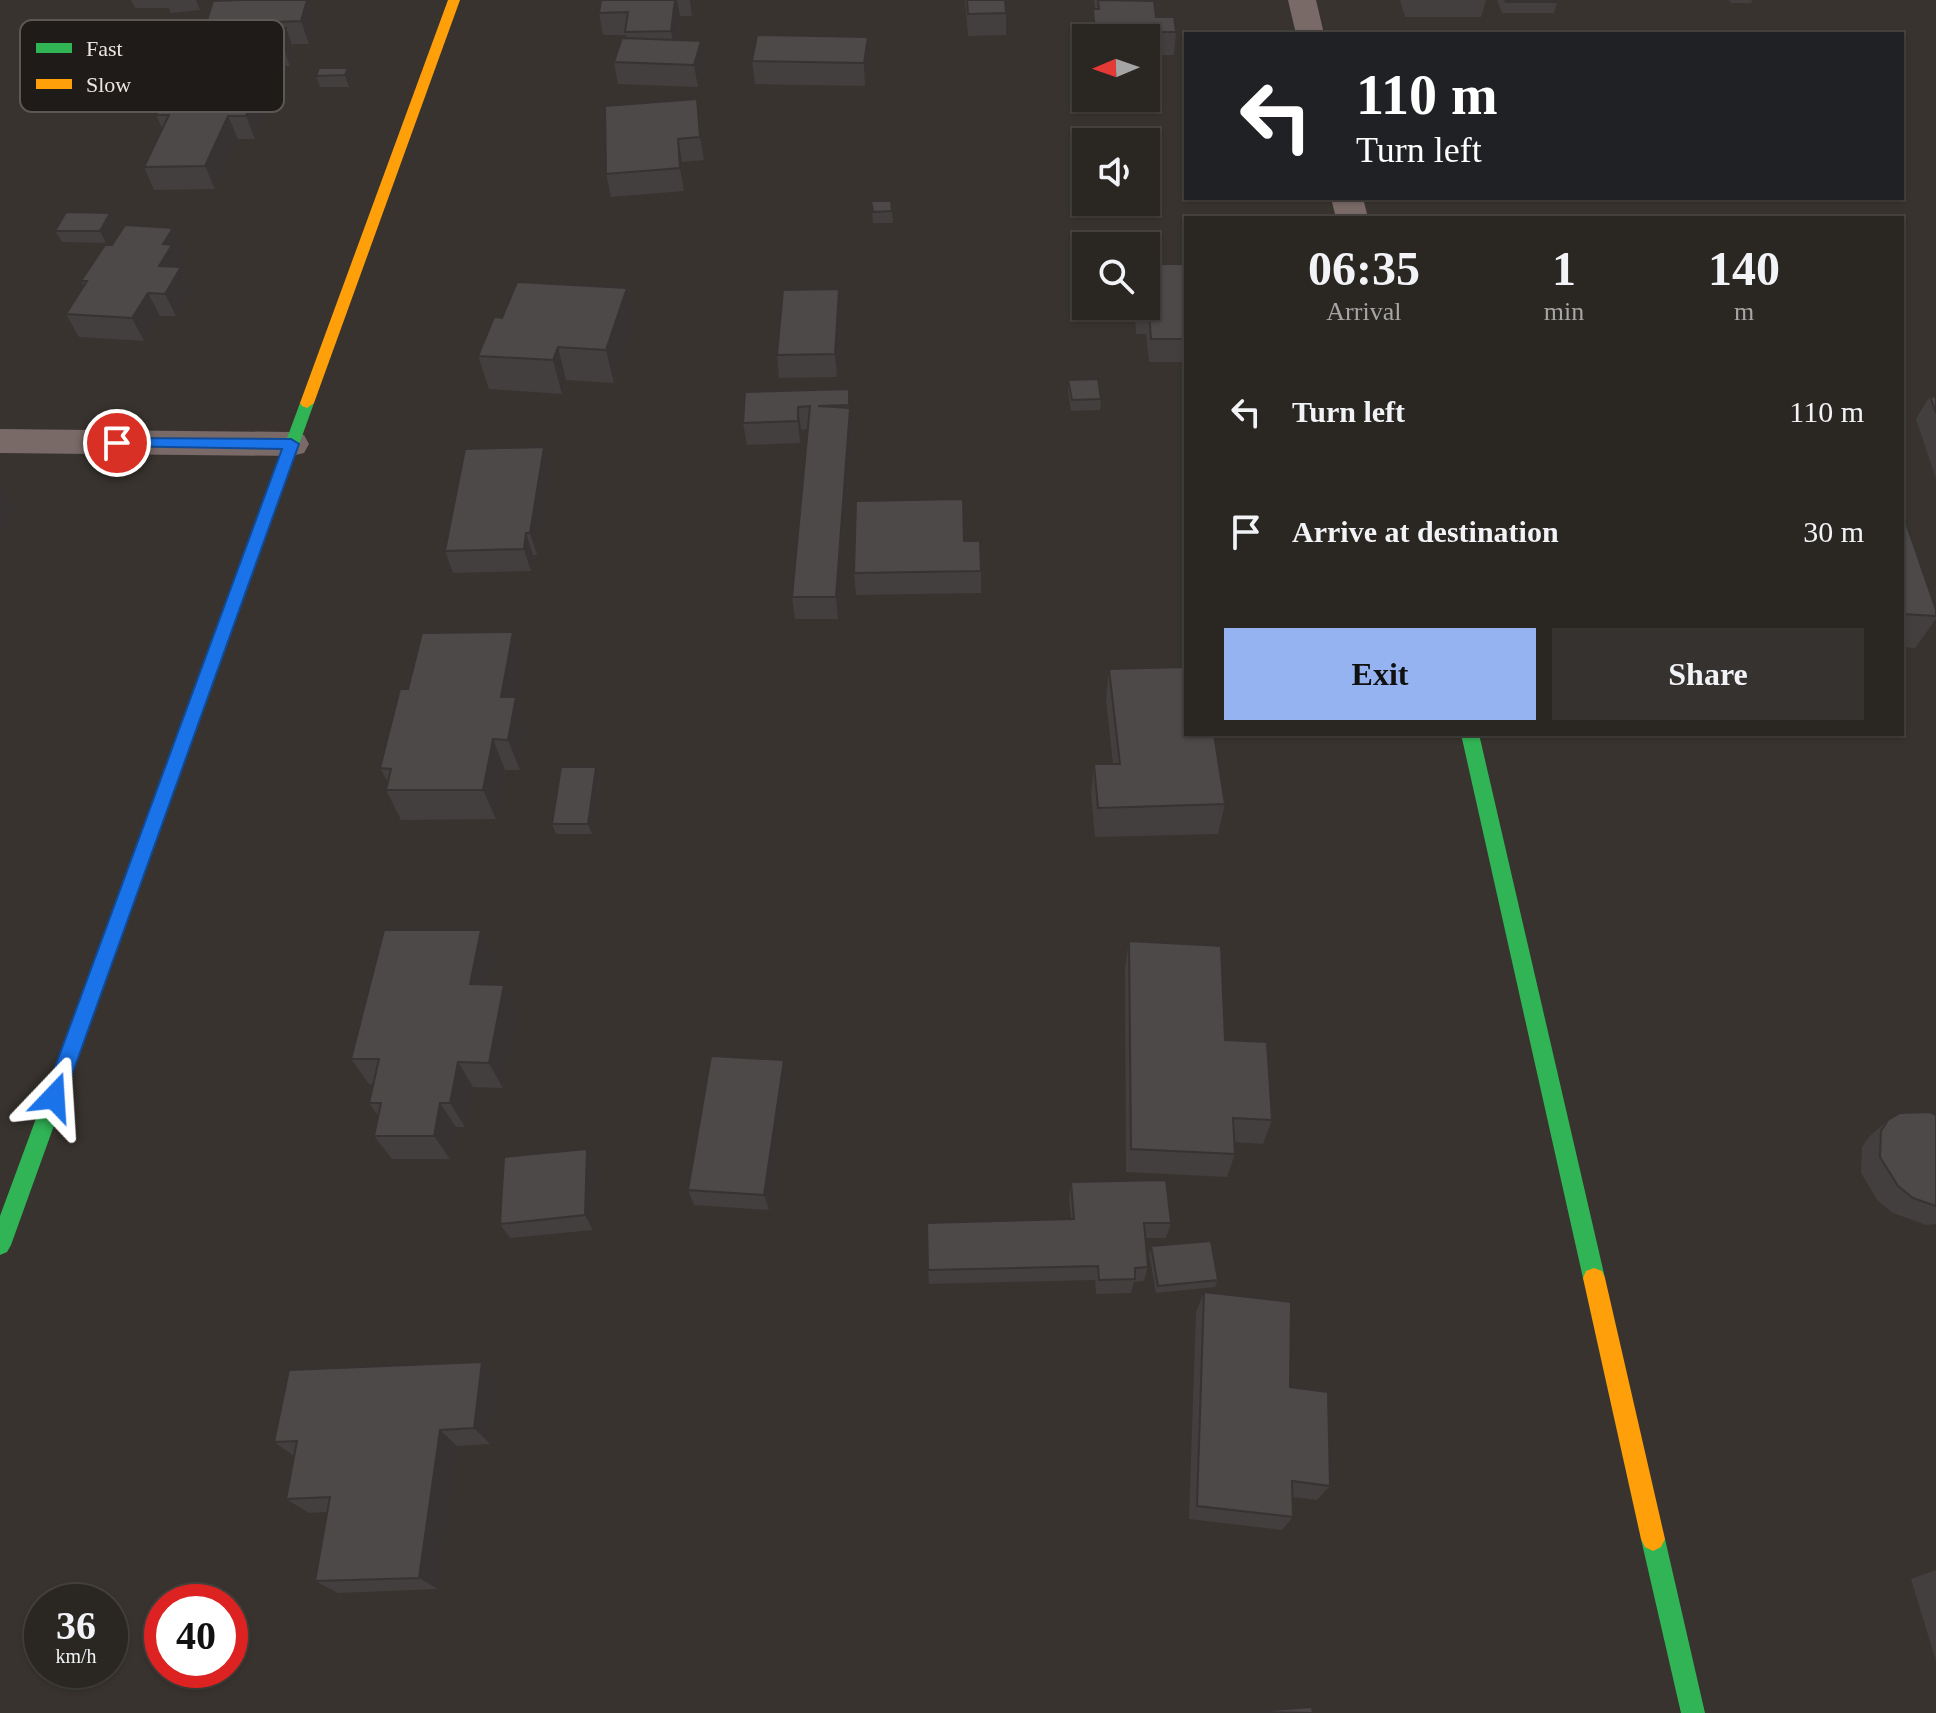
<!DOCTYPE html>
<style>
body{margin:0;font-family:Georgia,serif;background:#36322f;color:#f1f3f6;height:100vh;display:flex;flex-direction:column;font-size:30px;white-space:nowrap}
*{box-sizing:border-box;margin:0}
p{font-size:26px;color:#a5a5a5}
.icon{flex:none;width:44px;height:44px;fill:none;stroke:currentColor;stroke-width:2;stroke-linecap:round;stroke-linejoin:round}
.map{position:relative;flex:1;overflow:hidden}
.side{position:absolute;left:1184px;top:216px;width:720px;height:520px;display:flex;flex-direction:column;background:#2a2622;border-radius:0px;box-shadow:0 2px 6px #0004,0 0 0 2px #464340}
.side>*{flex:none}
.hud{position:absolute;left:1184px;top:32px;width:720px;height:168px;border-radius:0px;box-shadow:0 2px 6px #0004,0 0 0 2px #464340;background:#202124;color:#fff;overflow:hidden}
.needle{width:52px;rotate:268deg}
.buttons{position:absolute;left:1072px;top:24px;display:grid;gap:16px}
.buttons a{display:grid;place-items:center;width:88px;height:88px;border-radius:0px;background:#2a2622;box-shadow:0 2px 6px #0004,0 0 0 2px #464340;font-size:40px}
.speed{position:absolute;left:24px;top:1584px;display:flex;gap:16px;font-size:40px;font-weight:700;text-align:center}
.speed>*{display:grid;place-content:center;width:104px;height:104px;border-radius:50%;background:#2a2622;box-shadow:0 2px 6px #0004,0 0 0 2px #464340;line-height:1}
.speed small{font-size:20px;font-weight:400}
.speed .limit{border:12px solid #d22;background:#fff;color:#111}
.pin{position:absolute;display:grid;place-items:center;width:68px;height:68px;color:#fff;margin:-34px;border:4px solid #fff;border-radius:50%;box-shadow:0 2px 8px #0007}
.me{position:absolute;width:88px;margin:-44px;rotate:20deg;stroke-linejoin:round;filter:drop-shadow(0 0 6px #0008)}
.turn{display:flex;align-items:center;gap:28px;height:168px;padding:0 40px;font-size:36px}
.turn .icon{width:104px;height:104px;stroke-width:2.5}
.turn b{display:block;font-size:56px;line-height:68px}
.eta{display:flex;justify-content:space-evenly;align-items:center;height:136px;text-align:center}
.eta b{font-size:48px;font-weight:600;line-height:56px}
.cta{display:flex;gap:16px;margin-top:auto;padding:16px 40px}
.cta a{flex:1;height:92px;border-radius:0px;background:#95b2f1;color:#111;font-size:32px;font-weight:600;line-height:92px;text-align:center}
.cta a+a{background:#36322f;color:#f1f3f6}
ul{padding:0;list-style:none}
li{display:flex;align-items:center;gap:24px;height:120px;padding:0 40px}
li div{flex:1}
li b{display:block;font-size:30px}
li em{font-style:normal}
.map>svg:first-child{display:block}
</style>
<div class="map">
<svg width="1936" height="1713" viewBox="0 0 1936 1713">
<rect width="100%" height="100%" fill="#38332e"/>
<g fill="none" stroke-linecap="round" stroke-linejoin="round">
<g fill="#796a67" fill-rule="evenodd">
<path d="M1288,0H1316L1324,34H1296Z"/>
<path d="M1331,198H1363L1368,218H1336Z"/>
<path d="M0,429L291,432L304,435L309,444L304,453L291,456L0,453Z"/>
</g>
<g fill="#30b455" fill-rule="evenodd">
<path d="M307,398L314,403L11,1245L7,1252L0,1255V1216L300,403Z"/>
<path d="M1461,734H1479L1605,1278L1602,1285L1594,1288L1586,1285L1583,1278Z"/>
<path d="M1653,1527L1661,1531L1665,1539L1705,1713H1681L1641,1539L1645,1531Z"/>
</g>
<g fill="#ff9f0a" fill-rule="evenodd">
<path d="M448,0H460L314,403L307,408L302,406L300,403Z"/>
<path d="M1594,1268L1602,1271L1605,1278L1665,1539L1661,1547L1653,1551L1645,1547L1641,1539L1583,1278L1586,1271Z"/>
</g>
</g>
<g fill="#423f3e">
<path d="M131,0H206L200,10L171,13L169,8H135Z"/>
<path d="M601,0H694L692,16H680L677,40L705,63L698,87L618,84L614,62L626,38V35H603L599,13Z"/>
<path d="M965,0H1005L1006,13V35L968,36Z"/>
<path d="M1094,0H1142L1156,17L1176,32L1174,55H1146V38H1092L1093,9H1095Z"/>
<path d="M1400,0H1486L1481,17H1405Z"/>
<path d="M1497,0H1557V2L1554,13H1502Z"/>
<path d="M1729,0H1752L1751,3H1731Z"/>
<path d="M316,19L309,44H292L294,51L290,66L232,69L224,49H214L205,27Z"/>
<path d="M869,60L865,86L755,84L752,61Z"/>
<path d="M348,68L352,79L349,87H320L316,76Z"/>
<path d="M183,79L186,87L259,86L267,109L255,139H238L215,189L154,190L144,167L162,128L156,115L164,100L152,101L147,89Z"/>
<path d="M697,99L704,160L682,162L684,191L611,197L606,174Z"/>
<path d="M1146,152L1155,191L1153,214L1095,216L1093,202H1146Z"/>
<path d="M871,201H891L893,223H873Z"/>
<path d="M116,225L106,243L62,242L55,231Z"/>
<path d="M173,228L184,251L179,259L192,290L176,316H160L144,341L79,337L66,314L84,285L81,281L112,245Z"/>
<path d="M1186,264V362H1149L1146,334H1136L1134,306H1146Z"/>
<path d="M841,312L837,377L779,378L777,355Z"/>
<path d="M634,321L614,383L566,380L562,394L489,389L478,356Z"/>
<path d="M1068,380L1101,399L1100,410L1071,411L1068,391Z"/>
<path d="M849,389L852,431L838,619H795L792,597L808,429L801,430L800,443L747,445L743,423Z"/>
<path d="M1930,396L1936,397V479L1916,419Z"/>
<path d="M550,469L537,555H533L531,571L453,573L445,551Z"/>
<path d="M1902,511L1936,610V619L1915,648L1902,647Z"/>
<path d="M981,571V593L856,595L854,573Z"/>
<path d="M524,664L517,702L527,728L520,770H505L496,819L401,820L386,790L388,783L380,768L408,689Z"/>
<path d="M1109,669L1225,804L1218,834L1095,837L1091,794L1094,764H1113L1106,700Z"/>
<path d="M599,778L592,834H556L552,824Z"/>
<path d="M481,930L495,957L490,984L504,985L518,1011L503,1088L473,1087L465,1127H456L450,1159H392L374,1136L378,1115L369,1103L373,1084H369L351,1059Z"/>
<path d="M1129,941L1225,1040L1272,1120L1263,1144L1234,1142L1235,1154L1227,1177L1126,1172L1125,968Z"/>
<path d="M787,1077L769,1210L694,1205L688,1190Z"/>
<path d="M1936,1115V1224L1926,1225L1893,1213L1878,1201L1861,1173L1862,1147L1869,1137L1888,1120Z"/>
<path d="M587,1149L595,1164L593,1230L510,1238L500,1224Z"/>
<path d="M1071,1182L1171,1223L1166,1238H1145L1148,1267L1144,1281L1134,1282L1131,1293L1096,1294L1095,1280L929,1284L928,1270L1071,1219L1069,1197Z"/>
<path d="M1151,1246L1218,1280L1215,1287L1156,1293L1149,1253Z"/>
<path d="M1204,1292L1330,1486L1317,1500L1293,1497V1517L1282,1530L1189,1519L1196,1312Z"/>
<path d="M482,1362L498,1380L490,1444L457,1446L438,1589L338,1593L315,1581L327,1512L309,1513L286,1499L294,1456L274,1442Z"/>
<path d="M1936,1570V1661L1911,1579Z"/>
</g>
<g fill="#363332">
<path d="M196,0H206L200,10Z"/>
<path d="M307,0H309L316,19L309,44L301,21Z"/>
<path d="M675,0H677L680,16L675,54L671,31Z"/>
<path d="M690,0H694L692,16Z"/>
<path d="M278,22L284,36L286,28L294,51L290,66L276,28Z"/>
<path d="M868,37L869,60L865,86L864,63Z"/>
<path d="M701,41L705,63L698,87L694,65Z"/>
<path d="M348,68L352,79L349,87L345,75Z"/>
<path d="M259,86L267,109L255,139L246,116Z"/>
<path d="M697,99L700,122L704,160L700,137Z"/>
<path d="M228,116L238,139L215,189L205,166Z"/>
<path d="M678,139L682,162L684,191L680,168Z"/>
<path d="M110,213L116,225L106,243L100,231Z"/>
<path d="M173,228L184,251L179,259L192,290L176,316L165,294L159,266L163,244Z"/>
<path d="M627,288L634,321L614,383L606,350Z"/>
<path d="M839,289L841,312L837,377L835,354Z"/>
<path d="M148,293L160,316L144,341L132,318Z"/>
<path d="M558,347L566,380L562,394L553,360Z"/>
<path d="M849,389L852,431L838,619L836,597L850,411Z"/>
<path d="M798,407L801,430L800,443L798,421Z"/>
<path d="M544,447L550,469L537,555L530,533Z"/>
<path d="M0,484L16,507L0,538Z"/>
<path d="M526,533L533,555L531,571L524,549Z"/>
<path d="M513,632L524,664L517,702L527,728L520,770L508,740L501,697Z"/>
<path d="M493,739L505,770L496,819L483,790Z"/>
<path d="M596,767L599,778L592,834L588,824Z"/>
<path d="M481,930L495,957L485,1010L470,984Z"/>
<path d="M504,985L518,1011L503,1088L489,1063Z"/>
<path d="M784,1060L787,1077L769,1210L764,1195Z"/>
<path d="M458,1062L473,1087L465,1127L450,1103Z"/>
<path d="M440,1103L456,1127L450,1159L434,1136Z"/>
<path d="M587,1149L595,1164L593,1230L585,1215Z"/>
<path d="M482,1362L498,1380L490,1444L474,1428Z"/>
<path d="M440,1430L457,1446L438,1589L419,1578Z"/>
</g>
<g fill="#4d4948" stroke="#363332" stroke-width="2">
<path d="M242,0H307L301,21L278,22L276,28H286L282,43L223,46L230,25L205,27L213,1Z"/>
<path d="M601,0H675L671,31L625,32L628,12L599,13Z"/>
<path d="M967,0H1005L1006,13L968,14Z"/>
<path d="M1098,0L1154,1L1156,17H1174L1176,32H1095L1093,9H1099Z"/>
<path d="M1505,0H1557V2H1506Z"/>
<path d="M1361,32H1383L1384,34H1361Z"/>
<path d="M757,35L868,37L864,63L752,61Z"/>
<path d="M622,38L701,41L694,65L614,62Z"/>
<path d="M319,68H348L345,75L316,76Z"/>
<path d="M259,86L246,116H228L205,166L144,167L169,115H156L170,87Z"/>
<path d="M697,99L700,137L678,139L680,168L606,174L605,106Z"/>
<path d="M1146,152H1148L1155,191L1146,192Z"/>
<path d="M871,201H891L892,211L873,212Z"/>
<path d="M66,212L110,213L100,231H55Z"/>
<path d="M125,225L173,228L163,244L172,245L159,266L181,267L165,294L148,293L132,318L66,314L87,281H81L105,245H112Z"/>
<path d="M1146,264H1186V339H1151L1149,311H1138V306H1146Z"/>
<path d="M517,282L627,288L606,350L558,347L553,360L478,356L494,317L502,318Z"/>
<path d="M839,289L835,354L777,355L783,290Z"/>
<path d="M1098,379L1101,399L1072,400L1068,380Z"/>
<path d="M849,389V405L818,406L850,408L836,597H792L810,406L798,407V421L743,423L745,392Z"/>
<path d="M1930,396L1936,397V413Z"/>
<path d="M544,447L530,533H526L524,549L445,551L465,449Z"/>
<path d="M963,499L964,541H980L981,571L854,573L856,501Z"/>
<path d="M1902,511L1936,610V616L1902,614Z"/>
<path d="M513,632L501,697H516L508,740L493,739L483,790H386L391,769L380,768L400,689H408L422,633Z"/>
<path d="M1186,667V734H1214L1225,804L1098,808L1094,764H1120L1109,669Z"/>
<path d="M561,767H596L588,824H552Z"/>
<path d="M384,930H481L470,984L504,985L489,1063L458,1062L450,1103H440L434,1136H374L381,1103H369L379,1059H351Z"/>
<path d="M1129,941L1221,946L1225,1040L1267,1042L1272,1120L1233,1118L1235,1154L1131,1149Z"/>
<path d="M711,1056L784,1060L764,1195L688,1190Z"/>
<path d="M1930,1112L1936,1115V1206L1913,1198L1898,1186L1880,1157L1881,1131L1888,1120L1900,1113Z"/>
<path d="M587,1149L585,1215L500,1224L504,1157Z"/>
<path d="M1166,1180L1171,1223H1144L1148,1267L1135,1268V1279L1099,1280L1098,1266L928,1270L927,1223L1074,1219L1071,1182Z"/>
<path d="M1211,1241L1218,1280L1158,1286L1151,1246Z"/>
<path d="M1204,1292L1291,1302L1290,1387L1328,1392L1330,1486L1292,1481L1293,1517L1197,1506Z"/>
<path d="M482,1362L474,1428L440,1430L419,1578L315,1581L330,1497L286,1499L297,1441L274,1442L289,1370Z"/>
<path d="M1312,1707L1313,1713L1249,1712Z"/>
</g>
<path fill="#1a73e8" stroke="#114b97" stroke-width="2" d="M117,438L291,439L299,444L64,1097L61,1104L54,1106L47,1104L44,1097L282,449L111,446V439Z"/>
<rect x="20" y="20" width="264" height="92" rx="12" fill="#1f1b18" stroke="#5c5854" stroke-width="2"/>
<rect x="36" y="43" width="36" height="10" fill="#30b455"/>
<rect x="36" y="79" width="36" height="10" fill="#ff9f0a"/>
<g font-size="22" fill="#ebe5e1">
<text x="86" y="56">Fast</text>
<text x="86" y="92">Slow</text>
</g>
</svg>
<div class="buttons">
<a><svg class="needle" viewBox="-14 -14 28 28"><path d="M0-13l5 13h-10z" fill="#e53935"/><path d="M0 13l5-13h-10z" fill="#a5a5a5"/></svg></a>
<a><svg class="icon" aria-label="sound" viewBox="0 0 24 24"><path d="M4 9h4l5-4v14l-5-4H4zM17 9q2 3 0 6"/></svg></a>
<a><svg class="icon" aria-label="search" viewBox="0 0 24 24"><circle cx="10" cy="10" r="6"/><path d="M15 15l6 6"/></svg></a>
</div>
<div class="speed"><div>36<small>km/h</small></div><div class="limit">40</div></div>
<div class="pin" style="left:117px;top:443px;background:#d93025"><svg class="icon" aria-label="arrive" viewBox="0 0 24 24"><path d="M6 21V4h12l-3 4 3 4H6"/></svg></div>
<svg class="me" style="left:54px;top:1097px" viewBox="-20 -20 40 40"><path d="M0-17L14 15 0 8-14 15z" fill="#1a73e8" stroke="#fff" stroke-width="4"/></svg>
<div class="hud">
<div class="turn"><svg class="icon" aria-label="left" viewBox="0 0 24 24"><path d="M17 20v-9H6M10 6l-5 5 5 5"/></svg><div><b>110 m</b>Turn left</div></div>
</div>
<section class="side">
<div class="eta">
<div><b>06:35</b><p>Arrival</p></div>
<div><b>1</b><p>min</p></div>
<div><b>140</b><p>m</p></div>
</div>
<ul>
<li><svg class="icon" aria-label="left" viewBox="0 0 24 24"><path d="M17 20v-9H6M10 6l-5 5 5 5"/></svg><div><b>Turn left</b></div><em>110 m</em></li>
<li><svg class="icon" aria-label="arrive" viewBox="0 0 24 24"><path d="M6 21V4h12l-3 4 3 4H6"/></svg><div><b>Arrive at destination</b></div><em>30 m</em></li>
</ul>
<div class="cta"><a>Exit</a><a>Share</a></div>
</section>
</div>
